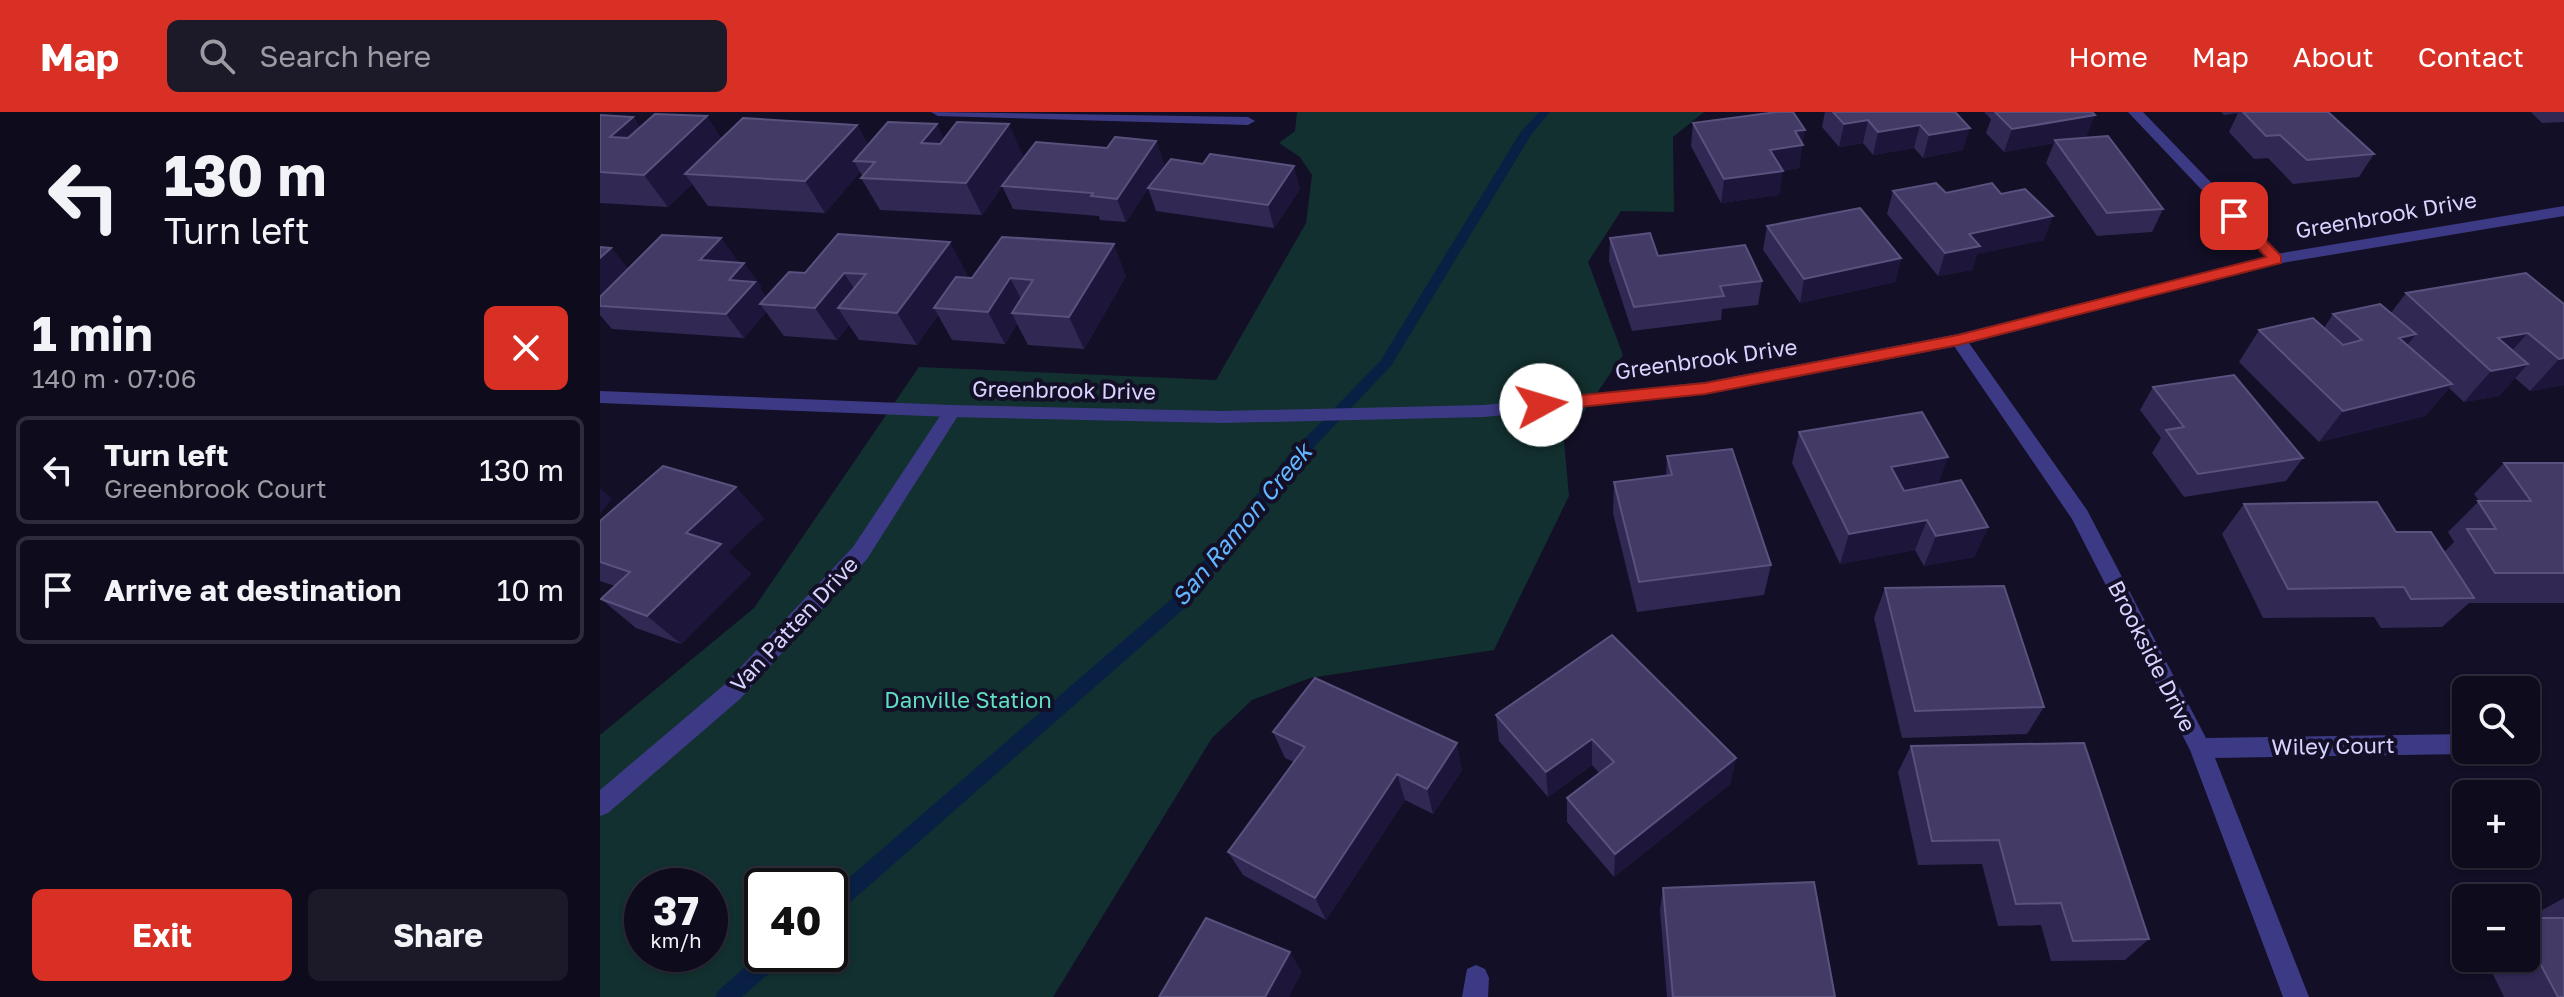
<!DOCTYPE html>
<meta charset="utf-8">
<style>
body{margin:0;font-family:"Golos Text",sans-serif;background:#1c1929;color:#f1f3f6;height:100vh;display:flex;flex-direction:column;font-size:30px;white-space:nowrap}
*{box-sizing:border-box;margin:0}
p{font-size:26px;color:#9b9ba3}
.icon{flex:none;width:44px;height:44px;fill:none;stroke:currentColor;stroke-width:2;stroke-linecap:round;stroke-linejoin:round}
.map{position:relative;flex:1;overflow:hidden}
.side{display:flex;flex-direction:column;background:#0e0b1c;width:600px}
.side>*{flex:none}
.banner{background:#0e0b1c;color:#f1f3f6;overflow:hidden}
.controls{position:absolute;left:1852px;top:564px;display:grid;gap:16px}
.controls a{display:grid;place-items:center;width:88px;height:88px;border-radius:12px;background:#0e0b1c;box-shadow:0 2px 6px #0004,0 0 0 2px #2e2b3b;font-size:40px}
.speed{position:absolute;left:24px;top:756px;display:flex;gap:16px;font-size:40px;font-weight:700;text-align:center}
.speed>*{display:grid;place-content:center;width:104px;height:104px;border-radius:50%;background:#0e0b1c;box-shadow:0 2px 6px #0004,0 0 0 2px #2e2b3b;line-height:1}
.speed small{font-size:20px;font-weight:400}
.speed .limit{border:4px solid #111;border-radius:12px;background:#fff;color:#111}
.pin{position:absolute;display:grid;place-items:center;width:68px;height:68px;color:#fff;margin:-34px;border-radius:16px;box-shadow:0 4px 12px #0006}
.me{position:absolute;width:88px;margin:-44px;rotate:84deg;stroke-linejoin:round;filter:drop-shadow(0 0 6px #0008)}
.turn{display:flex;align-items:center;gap:28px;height:168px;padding:0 32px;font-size:36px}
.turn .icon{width:104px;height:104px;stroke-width:2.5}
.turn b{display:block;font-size:56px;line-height:68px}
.round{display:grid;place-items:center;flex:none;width:84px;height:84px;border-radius:12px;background:#1c1929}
.overview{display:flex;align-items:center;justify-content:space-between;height:136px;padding:0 32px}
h1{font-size:48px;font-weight:700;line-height:60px}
.button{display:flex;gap:16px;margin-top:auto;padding:16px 32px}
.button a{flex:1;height:92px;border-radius:12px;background:#d93025;color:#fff;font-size:32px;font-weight:700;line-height:92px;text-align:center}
.button a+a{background:#1c1929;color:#f1f3f6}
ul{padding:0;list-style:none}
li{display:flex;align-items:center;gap:24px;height:108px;margin:0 16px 12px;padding:0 16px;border:4px solid #2e2b3b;border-radius:12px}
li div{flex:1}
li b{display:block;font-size:30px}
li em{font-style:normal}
header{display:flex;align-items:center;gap:48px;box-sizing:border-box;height:112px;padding:0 40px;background:#d93025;color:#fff}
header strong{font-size:38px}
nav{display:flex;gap:44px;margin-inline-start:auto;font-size:28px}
.search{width:560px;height:72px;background:#1c1929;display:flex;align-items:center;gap:20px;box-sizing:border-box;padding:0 28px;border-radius:12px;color:#9b9ba3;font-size:30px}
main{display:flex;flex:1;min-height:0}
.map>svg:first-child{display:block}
</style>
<header>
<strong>Map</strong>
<div class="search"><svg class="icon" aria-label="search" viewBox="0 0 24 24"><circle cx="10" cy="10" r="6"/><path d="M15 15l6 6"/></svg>Search here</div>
<nav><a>Home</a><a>Map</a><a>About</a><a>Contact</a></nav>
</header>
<main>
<section class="side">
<div class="banner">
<div class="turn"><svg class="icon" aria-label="left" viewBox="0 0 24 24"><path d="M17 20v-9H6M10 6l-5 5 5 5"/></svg><div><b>130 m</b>Turn left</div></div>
</div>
<div class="overview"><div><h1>1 min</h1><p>140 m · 07:06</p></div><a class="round" style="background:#d93025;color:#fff"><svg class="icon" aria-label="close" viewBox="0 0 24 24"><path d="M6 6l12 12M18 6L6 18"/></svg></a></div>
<ul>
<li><svg class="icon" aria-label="left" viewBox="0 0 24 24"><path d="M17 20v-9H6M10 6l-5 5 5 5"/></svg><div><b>Turn left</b><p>Greenbrook Court</p></div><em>130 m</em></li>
<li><svg class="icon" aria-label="arrive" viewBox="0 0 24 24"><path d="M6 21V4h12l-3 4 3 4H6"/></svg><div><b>Arrive at destination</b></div><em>10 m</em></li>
</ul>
<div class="button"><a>Exit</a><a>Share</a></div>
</section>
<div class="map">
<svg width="1964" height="885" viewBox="0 0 1964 885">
<rect width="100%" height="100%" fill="#130f26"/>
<path fill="#12302f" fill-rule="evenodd" d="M697,0H1104L1073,25L1074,100L1021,99L988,150L1023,243L964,329L969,384L894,538L710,566L652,588L612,626L453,885H0V623L154,496L319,255L616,268L706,111L712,63L700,45L679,31L695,19ZM42,774H110V842H42ZM162,774H230V842H162Z"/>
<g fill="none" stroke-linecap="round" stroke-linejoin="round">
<g fill="#0a1f44" fill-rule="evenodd">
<path d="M939,0H950L931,23L791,254L699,351L587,494L237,802L230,805V782L575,484L689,343L781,248L920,21Z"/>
<path d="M162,840L186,842L183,849L142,885H115L119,878Z"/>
</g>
<g fill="#3d3a85" fill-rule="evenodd">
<path d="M331,0L648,5L655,9L648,13L338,4Z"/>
<path d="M1528,0H1543L1682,144V150H1670Z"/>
<path d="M1358,222L1364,224L1487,398L1606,626L1866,622V638H1875L1866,642L1615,646L1709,885H1683L1590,638L1472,407L1350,228Z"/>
<path d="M352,293L361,299L267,447L140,587L8,701L0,704V678L124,573L253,435L346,295Z"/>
<path d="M1926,621L1938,624L1941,631L1938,638L1930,641L1918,638H1926Z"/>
<path d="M876,853L885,857L889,866L888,885H862L867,857Z"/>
</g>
<path fill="#3d3a85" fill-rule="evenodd" d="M1964,94V104L1676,152L1358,234L1105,282L884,305L622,311L352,305L0,291V279L352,293L622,299L884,293L1105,270L1358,222L1676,142Z"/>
</g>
<g fill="#312854">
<path d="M1225,0H1355L1363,38L1323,46L1314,36L1273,43L1263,31L1239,35L1222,15Z"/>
<path d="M1384,0H1492L1486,25L1563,97L1552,120L1497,124L1446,51L1454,31L1404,40L1386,21L1391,7Z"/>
<path d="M1621,0H1728L1774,42L1759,65L1693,72L1668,46L1654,47L1629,20L1638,1L1624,3Z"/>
<path d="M1931,0H1964V10L1942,11Z"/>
<path d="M0,3L33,5L40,15L122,26L257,13L268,33L344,27L423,43L408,66L507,36L556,29L564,52L526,110L500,108L499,104L413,97L402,74L382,103L280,98L261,66L263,65L260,60L225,101L108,94L92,72L68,95L0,91Z"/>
<path d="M1093,11L1202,31L1199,56L1182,59L1179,83L1121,91L1091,34Z"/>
<path d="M548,76L700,77L674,116L556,99Z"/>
<path d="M1293,79L1346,81L1444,128L1377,142L1372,158L1338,164L1287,102Z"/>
<path d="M1167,114L1301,146L1295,170L1200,191L1163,138Z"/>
<path d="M238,122L367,162L365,166L526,164L484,237L428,233L417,212L405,232L352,228L338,203L317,233L259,228L249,213L237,228L184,224L166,200L144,226L12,217L0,203V135L11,136L28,157L121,126L138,150L137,151L161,174L160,176L166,185L205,161Z"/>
<path d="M1010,126L1058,144L1162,169L1158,193L1122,197L1121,208L1032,219L1009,149Z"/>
<path d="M1806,181L1964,192V273L1930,279L1915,266L1899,284L1864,290L1849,276L1825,304L1719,330L1639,250L1659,218L1724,216L1733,202L1791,201Z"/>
<path d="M1553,275L1703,346L1686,369L1584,385L1552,341L1561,326L1540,298Z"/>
<path d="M1199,320L1338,373L1388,415L1374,445L1324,454L1315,438L1240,452L1192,351Z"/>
<path d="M1067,344L1171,453L1164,483L1037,500L1013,401L1014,370L1066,364Z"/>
<path d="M1904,351H1964V491H1869L1842,515L1781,516L1774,505L1663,506L1622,422L1644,392L1796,420L1844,440L1854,430L1848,420L1879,389L1874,382Z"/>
<path d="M164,406L128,440L151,462L81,532L36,516L1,487L15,474L0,469V409Z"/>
<path d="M1285,476L1444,595L1427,622L1302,626L1274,506Z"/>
<path d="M896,603L1136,646L1130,672L1014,765L967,710V686L999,661L992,653L948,685L899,629Z"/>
<path d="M673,620L862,658L833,702L805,688L726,808L643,763L628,740L694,650L685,646Z"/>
<path d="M1311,634L1549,827L1525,848L1451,849L1441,813L1398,814L1382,752L1318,753L1298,660Z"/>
<path d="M1063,776L1235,885H1067L1060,798Z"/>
<path d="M1964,786V885H1904L1885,846H1926V806H1940L1937,801Z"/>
</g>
<g fill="#1d163a">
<path d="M1495,3L1486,26L1455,28L1454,31L1404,40L1412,17Z"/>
<path d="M107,4L128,36L85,62L92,72L68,95L44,63Z"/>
<path d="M33,5L56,36L10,25Z"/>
<path d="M1268,8L1263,31L1239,35L1244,12Z"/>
<path d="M337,12L352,44L321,31Z"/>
<path d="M409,12L423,43L382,103L366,71Z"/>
<path d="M257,13L274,44L254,49L260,60L225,101L205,69Z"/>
<path d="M1320,13L1314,36L1273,43L1278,20Z"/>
<path d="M1370,16L1363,38L1323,46L1329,23Z"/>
<path d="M1205,18L1199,56L1166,61L1170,38L1195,19Z"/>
<path d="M556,29L564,52L526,110L517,87Z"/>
<path d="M694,54L700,77L674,116L668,93Z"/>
<path d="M1183,59L1179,83L1121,91L1124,67Z"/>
<path d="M1453,104L1444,128L1377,142L1372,158L1338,164L1345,141L1369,122Z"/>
<path d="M121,126L138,150L118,172L100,148Z"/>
<path d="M350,130L367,162L343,196H334L338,203L317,233L297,201Z"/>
<path d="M514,132L526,164L484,237L469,205Z"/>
<path d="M11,136L30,159L0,190V146Z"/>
<path d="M1301,146L1295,170L1200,191L1204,167Z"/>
<path d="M144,151L161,174L160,176L172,193L160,192L166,200L144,226L126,202L129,168Z"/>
<path d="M244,161L264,192L238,196L249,213L237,228L215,196Z"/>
<path d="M410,166L427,198L412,201L417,212L405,232L388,200Z"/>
<path d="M1928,221L1900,252L1898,226Z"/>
<path d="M1816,222L1791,254L1799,226Z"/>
<path d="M1964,246V273L1930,279L1959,247Z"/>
<path d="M1928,252L1899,284L1864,290L1891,259Z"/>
<path d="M1852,272L1825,304L1719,330L1743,299Z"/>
<path d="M1348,345L1337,376L1281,386L1291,355Z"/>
<path d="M136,375L164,406L128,440L151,462L81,532L47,504L86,421Z"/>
<path d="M0,376L12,387L0,402Z"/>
<path d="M1327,408L1315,438L1240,452L1249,422Z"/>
<path d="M1388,415L1374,445L1324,454L1336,424Z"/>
<path d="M992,627V653L948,685L946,660Z"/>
<path d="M857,631L862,658L833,702L827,677Z"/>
<path d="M1136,646L1130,672L1014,765L1015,742Z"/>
<path d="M797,662L805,688L726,808L715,786Z"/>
<path d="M690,840L702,860L689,885H665Z"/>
</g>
<g fill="#433a66" stroke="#5a527e" stroke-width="2">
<path d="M1177,0H1193L1205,18L1195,19L1203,33L1170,38L1183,59L1124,67L1093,11Z"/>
<path d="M1233,0H1355L1370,16L1329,23L1320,13L1278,20L1268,8L1244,12Z"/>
<path d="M1395,0H1492L1495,3L1412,17Z"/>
<path d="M1643,0H1728L1774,42L1707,48L1680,23L1666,24Z"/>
<path d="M55,2L107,4L44,63L0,60V3L33,5L10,25L28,26Z"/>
<path d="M143,6L257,13L205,69L85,62Z"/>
<path d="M288,10L337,12L321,31L340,32L357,10L409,12L366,71L261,66L275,50L254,49Z"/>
<path d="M1508,24L1563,97L1507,101L1455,28Z"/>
<path d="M515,25L556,29L517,87L491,84L493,81L402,74L436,30L507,36Z"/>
<path d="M610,42L694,54L668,93L548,76L571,47L603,52Z"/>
<path d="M1336,71L1346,81L1392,71L1401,82L1425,77L1453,104L1369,122L1380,134L1345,141L1293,79Z"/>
<path d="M1260,96L1301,146L1204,167L1167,114Z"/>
<path d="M1050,121L1058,144L1145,133L1162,169L1120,174L1124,184L1034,195L1010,126Z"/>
<path d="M238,122L350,130L297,201L238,196L266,162L244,161L215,196L160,192L189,160L205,161Z"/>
<path d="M62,123L121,126L100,148L144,151L129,168L155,170L126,202L0,194V185Z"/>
<path d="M402,125L514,132L469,205L412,201L433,168L410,166L388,200L334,196L356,165L372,166Z"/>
<path d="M0,135L11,136L0,146Z"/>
<path d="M1926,161L1964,192V246L1959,247L1928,221L1898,226L1928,252L1891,259L1806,181Z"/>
<path d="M1780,192L1816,222L1799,226L1852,272L1743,299L1659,218L1713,206L1743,233L1762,228L1733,202Z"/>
<path d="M1634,263L1703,346L1598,362L1566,318L1584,315L1553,275Z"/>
<path d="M1322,300L1348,345L1291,355L1304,379L1361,368L1388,415L1336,424L1327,408L1249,422L1199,320Z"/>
<path d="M1132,337L1171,453L1039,470L1014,370L1072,363L1067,344Z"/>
<path d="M1904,351H1964V461H1895L1867,417H1896L1878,389H1931Z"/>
<path d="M63,354L136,375L86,421L121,432L47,504L1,487L30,460L0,450V409Z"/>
<path d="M1777,390L1796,420H1831L1874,486L1811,487L1804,475L1688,477L1644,392Z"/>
<path d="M1404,474L1444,595L1315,599L1285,476Z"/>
<path d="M1012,523L1136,646L1015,742L967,686L1014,650L992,627L946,660L896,603Z"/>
<path d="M715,566L857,631L827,677L797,662L715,786L628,740L705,635L673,620Z"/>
<path d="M1484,631L1549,827L1473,829L1461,791L1416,792L1399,728L1332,729L1311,634Z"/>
<path d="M1214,770L1235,885H1073L1063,776Z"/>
<path d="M606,806L690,840L665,885H559Z"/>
<path d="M1926,806H1964V885H1958L1926,825Z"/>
</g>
<path fill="#d93025" stroke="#8d1f18" stroke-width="2" d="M1634,99L1639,101L1681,144V151L1358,233L1105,282L941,299L933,293L941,287L1105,271L1358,223L1666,145L1627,104Z"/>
<g text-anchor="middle" stroke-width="8" stroke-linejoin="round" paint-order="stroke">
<g font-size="22" fill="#d9d4ff" stroke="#130f26">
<text transform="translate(1786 103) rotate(-10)" y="8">Greenbrook Drive</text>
<text transform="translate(1106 247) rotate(-8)" y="8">Greenbrook Drive</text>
<text transform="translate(464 278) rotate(1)" y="8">Greenbrook Drive</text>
<text transform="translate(194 512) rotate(-47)" y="8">Van Patten Drive</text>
<text transform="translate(1552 544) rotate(63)" y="8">Brookside Drive</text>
<text transform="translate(1733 634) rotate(-1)" y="8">Wiley Court</text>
</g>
<g font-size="22" fill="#5fe0c0" stroke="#130f26">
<text x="368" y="596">Danville Station</text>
</g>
<g font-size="24" font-style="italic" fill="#62b6ff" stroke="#130f26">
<text transform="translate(642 413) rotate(-50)" y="8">San Ramon Creek</text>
</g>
</g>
</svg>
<div class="controls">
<a><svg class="icon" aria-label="search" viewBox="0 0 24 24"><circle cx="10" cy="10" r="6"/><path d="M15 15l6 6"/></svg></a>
<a>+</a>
<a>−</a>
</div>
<div class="speed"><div>37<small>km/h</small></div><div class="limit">40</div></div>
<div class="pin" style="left:1634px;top:104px;background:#d93025"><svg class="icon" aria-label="arrive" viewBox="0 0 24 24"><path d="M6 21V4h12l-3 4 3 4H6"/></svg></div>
<svg class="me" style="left:941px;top:293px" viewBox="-20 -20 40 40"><circle r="19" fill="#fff"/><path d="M0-13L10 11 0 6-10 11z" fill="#d93025"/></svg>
</div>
</main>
